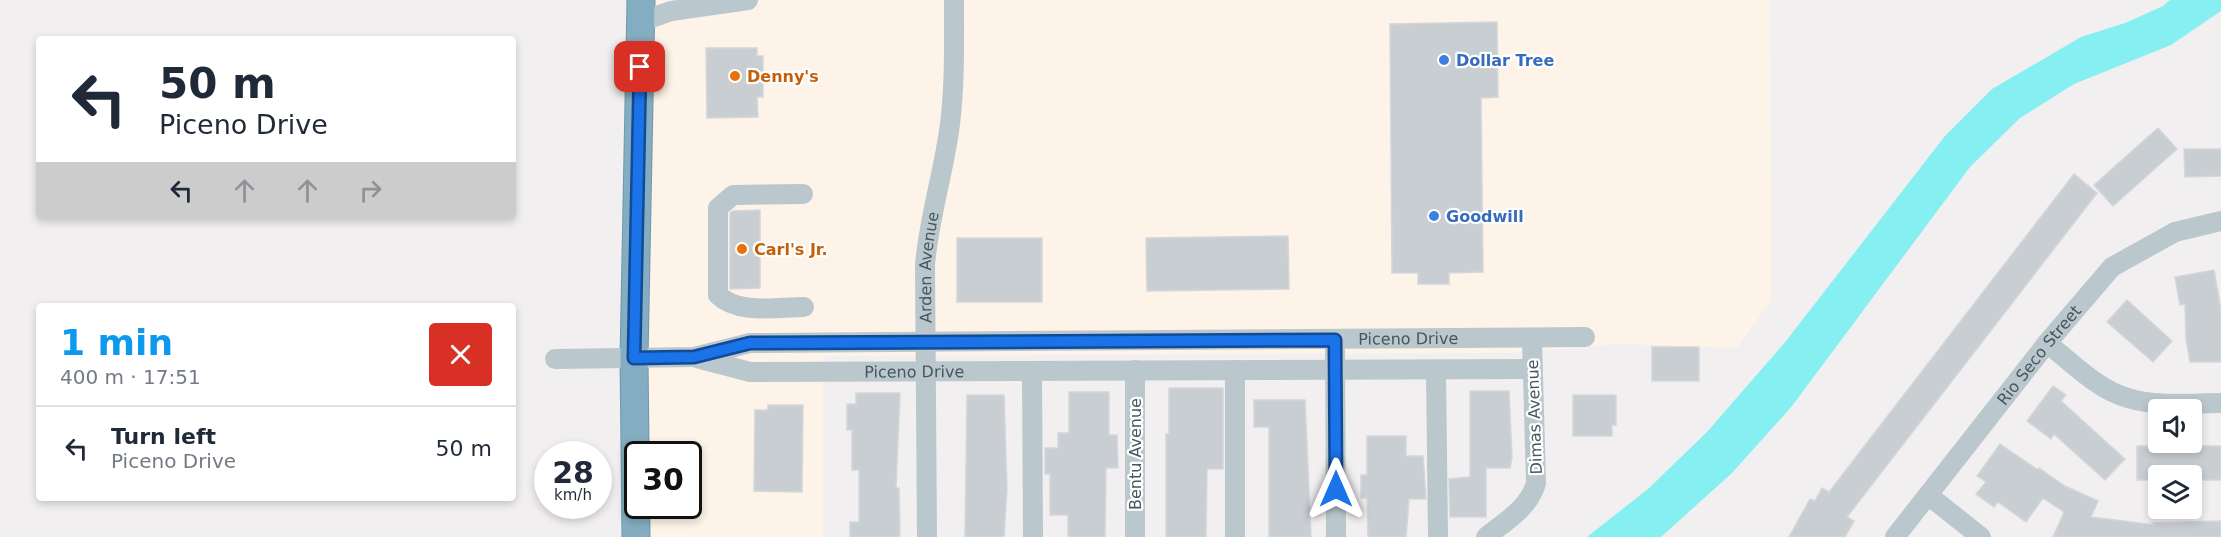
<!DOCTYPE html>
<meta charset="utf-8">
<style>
body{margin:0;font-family:"DejaVu Sans",sans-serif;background:#f6f6f7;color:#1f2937;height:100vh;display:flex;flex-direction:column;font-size:22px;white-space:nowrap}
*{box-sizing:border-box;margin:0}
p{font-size:20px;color:#747a83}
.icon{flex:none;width:33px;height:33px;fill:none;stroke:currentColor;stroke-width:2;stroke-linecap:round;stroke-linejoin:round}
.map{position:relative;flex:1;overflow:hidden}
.drawer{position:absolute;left:36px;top:303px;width:480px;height:198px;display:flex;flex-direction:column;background:#fff;border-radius:6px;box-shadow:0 3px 9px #0003}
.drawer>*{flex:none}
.guide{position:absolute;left:36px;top:36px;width:480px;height:183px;border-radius:6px;box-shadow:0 3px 9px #0003;background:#fff;color:#1f2937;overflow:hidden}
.fabs{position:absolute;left:2148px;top:399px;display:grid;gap:12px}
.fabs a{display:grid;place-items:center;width:54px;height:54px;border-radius:6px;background:#fff;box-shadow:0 3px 9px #0003;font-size:30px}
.speed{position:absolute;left:534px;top:441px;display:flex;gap:12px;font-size:30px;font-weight:700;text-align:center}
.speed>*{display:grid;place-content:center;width:78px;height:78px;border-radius:50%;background:#fff;box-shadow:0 3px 9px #0003;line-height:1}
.speed small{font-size:15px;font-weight:400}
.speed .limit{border:3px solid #111;border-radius:9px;background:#fff;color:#111}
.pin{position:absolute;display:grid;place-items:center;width:51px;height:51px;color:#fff;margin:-26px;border-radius:12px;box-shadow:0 3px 9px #0006}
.me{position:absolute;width:66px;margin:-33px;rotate:0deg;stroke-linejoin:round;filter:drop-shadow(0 0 4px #0008)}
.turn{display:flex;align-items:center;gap:21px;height:126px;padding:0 24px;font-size:27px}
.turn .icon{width:78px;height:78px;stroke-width:2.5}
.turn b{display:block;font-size:42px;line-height:51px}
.lanes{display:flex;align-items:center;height:57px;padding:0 24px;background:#0003;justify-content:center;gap:30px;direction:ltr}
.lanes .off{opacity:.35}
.round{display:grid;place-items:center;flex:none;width:63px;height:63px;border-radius:6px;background:#f6f6f7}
.head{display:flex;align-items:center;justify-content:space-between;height:102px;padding:0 24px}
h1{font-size:36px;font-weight:600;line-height:45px;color:#0d99ee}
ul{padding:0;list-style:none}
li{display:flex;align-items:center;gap:18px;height:84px;padding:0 24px;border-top:2px solid #e0e1e3}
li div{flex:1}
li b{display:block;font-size:22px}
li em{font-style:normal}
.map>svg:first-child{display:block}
</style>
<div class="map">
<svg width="2221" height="537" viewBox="0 0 2221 537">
<rect width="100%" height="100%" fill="#f2eff0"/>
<path fill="#fdf3e8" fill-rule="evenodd" d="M641,0H1770L1771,300L1737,348L1619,344L1508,353L823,356V537H636ZM638,454H688V506H638Z"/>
<path fill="#85eff2" d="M2170,0H2221V11L2171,45L2074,84L2020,118L1970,167L1792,406L1732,473L1661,537H1587L1648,489L1707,432L1786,341L1945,136L1992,89L2081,37L2125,23L2163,6Z"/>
<g fill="#c9ced2" stroke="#d3d7db" stroke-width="1.5">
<path d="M1497,22L1498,97L1481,98L1483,272L1449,273V284H1418V273H1392L1390,24Z"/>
<path d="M706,48H757V56H763V97H757L758,117L707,118Z"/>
<path d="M2158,128L2177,149L2113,206L2094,185Z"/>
<path d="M2184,149H2221V176L2185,177Z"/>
<path d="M2074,174L2097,193L1847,517L1854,521L1845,537H1789L1810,499L1815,501L1822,488L1829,492Z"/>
<path d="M760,210V288L730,289V213L733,211Z"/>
<path d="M1288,236L1289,289L1147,291L1146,238Z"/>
<rect x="957" y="238" width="85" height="64"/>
<path d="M2214,270L2221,310V362H2190L2186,339L2185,304L2180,305L2175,277Z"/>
<path d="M2127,300L2172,341L2153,362L2107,322Z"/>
<rect x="1652" y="347" width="47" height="34"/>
<path d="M2053,386L2066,395L2061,401L2125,459L2105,480L2054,434L2051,439L2027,421Z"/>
<path d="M1169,388H1223V469H1207L1206,537H1166V434H1169Z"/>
<path d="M1470,391H1509L1512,458L1510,468H1486V517H1450L1449,479L1470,477Z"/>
<path d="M1069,392H1109V435H1117L1118,468H1106L1105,537H1068V515H1050V474H1045V448H1058V433H1069Z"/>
<path d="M856,393H900L896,488H899L900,537H850V522H859V470H852V430H847V404H856Z"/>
<path d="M967,395H1004L1007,489L1004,537H965Z"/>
<path d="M1573,395H1616V425H1612V436H1573Z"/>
<path d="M1254,400H1305L1311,537H1269V427H1254Z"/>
<path d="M768,405H803L802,492L754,491L755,410H768Z"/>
<path d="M1367,436H1406V456H1423L1426,499H1409L1406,537H1368L1367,498H1361V475H1367Z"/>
<path d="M2000,444L2038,470L2039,468L2065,486L2098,501L2091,517L2155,525L2152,523L2221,521V537H2053L2064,512L2043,498L2026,522L1998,502L1994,507L1976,494L1986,482L1977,476Z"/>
<path d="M2137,446H2221V480H2192V476H2158V480H2137Z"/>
</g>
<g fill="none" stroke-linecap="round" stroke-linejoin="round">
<defs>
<path id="highway" d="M636,537L634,358L641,0"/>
</defs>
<use href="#highway" stroke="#6f98ad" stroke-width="29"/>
<g stroke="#bac7cd" stroke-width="20">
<path d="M640,22L671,11L748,0"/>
<path d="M803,194L733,195L718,208V295C739,315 777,307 804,307"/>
<path d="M1335,340L1336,537"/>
<path d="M2047,343C2071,362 2098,390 2128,398C2157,407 2191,403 2221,403"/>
<path id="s1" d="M697,358L750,372L1532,369"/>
<path id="s2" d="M555,359L694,357L750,343L1585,337"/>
<path d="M1135,370V537"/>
<path d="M1235,370V537"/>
<path d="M1436,370L1438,537"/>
<path d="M1032,371L1033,537"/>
<path d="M1928,495L1981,537"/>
<path id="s3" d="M927,537L925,265C929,217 944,172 950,124C955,83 954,42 954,0"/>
<path d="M1486,537C1506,521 1529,508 1536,483L1532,339"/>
<path id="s4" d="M1895,537L2047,343L2112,267L2175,232L2221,221"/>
</g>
<use href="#highway" stroke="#84adc1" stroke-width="27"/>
</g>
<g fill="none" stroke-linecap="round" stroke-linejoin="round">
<defs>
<path id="route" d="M640,67L634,358L694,357L750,343L1335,340L1336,489"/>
</defs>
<use href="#route" stroke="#114b97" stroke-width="15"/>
<use href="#route" stroke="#1a73e8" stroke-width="10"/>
</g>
<g fill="#3f7fe0" stroke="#fff" stroke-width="2">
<circle cx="1444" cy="60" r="6"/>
<circle cx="1434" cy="216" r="6"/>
</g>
<g fill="#e8710a" stroke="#fff" stroke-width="2">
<circle cx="735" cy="76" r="6"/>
<circle cx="742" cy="249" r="6"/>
</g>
<g text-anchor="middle" stroke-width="4.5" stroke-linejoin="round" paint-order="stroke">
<g font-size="16" font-weight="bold" fill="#366cbe" stroke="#fff" text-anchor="start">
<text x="1456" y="66">Dollar Tree</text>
<text x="1446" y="222">Goodwill</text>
</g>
<g font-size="16" font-weight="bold" fill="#c56008" stroke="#fff" text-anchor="start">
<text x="747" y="82">Denny's</text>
<text x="754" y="255">Carl's Jr.</text>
</g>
<g font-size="16" fill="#46575e" stroke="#fff">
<text dy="6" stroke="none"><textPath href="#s3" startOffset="270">Arden Avenue</textPath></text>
<text dy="6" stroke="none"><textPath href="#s2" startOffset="855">Piceno Drive</textPath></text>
<text dy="6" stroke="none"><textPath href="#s4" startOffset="232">Rio Seco Street</textPath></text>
<text dy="6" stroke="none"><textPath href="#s1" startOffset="219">Piceno Drive</textPath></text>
<text transform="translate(1534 417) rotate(-92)" y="6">Dimas Avenue</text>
<text transform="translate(1135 454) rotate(-90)" y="6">Bentu Avenue</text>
</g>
</g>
</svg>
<div class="fabs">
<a><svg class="icon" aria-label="sound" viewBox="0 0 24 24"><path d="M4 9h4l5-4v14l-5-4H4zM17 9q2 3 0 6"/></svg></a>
<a><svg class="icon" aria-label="layers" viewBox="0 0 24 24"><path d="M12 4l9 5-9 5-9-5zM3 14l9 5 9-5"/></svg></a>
</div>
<div class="speed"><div>28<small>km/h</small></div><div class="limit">30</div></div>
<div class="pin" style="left:640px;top:67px;background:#d93025"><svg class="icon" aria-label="arrive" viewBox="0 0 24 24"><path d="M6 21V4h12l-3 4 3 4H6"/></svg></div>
<svg class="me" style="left:1336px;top:489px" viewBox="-20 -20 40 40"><path d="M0-17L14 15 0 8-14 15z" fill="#1a73e8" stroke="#fff" stroke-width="4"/></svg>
<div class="guide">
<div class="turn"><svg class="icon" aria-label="left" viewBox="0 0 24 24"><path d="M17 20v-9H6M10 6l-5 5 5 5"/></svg><div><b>50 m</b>Piceno Drive</div></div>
<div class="lanes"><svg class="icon" aria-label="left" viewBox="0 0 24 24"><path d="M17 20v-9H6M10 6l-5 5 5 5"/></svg><svg class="icon off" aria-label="ahead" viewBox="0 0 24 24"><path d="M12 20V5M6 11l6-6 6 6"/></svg><svg class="icon off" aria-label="ahead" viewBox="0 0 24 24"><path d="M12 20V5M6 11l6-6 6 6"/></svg><svg class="icon off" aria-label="right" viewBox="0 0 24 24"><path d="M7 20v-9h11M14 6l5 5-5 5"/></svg></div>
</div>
<section class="drawer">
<div class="head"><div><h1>1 min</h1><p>400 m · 17:51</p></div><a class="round" style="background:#d93025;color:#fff"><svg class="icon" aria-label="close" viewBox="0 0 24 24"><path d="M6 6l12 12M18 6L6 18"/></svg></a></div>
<ul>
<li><svg class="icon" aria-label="left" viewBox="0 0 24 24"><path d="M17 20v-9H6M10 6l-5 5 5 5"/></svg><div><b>Turn left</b><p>Piceno Drive</p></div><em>50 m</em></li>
</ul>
</section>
</div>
